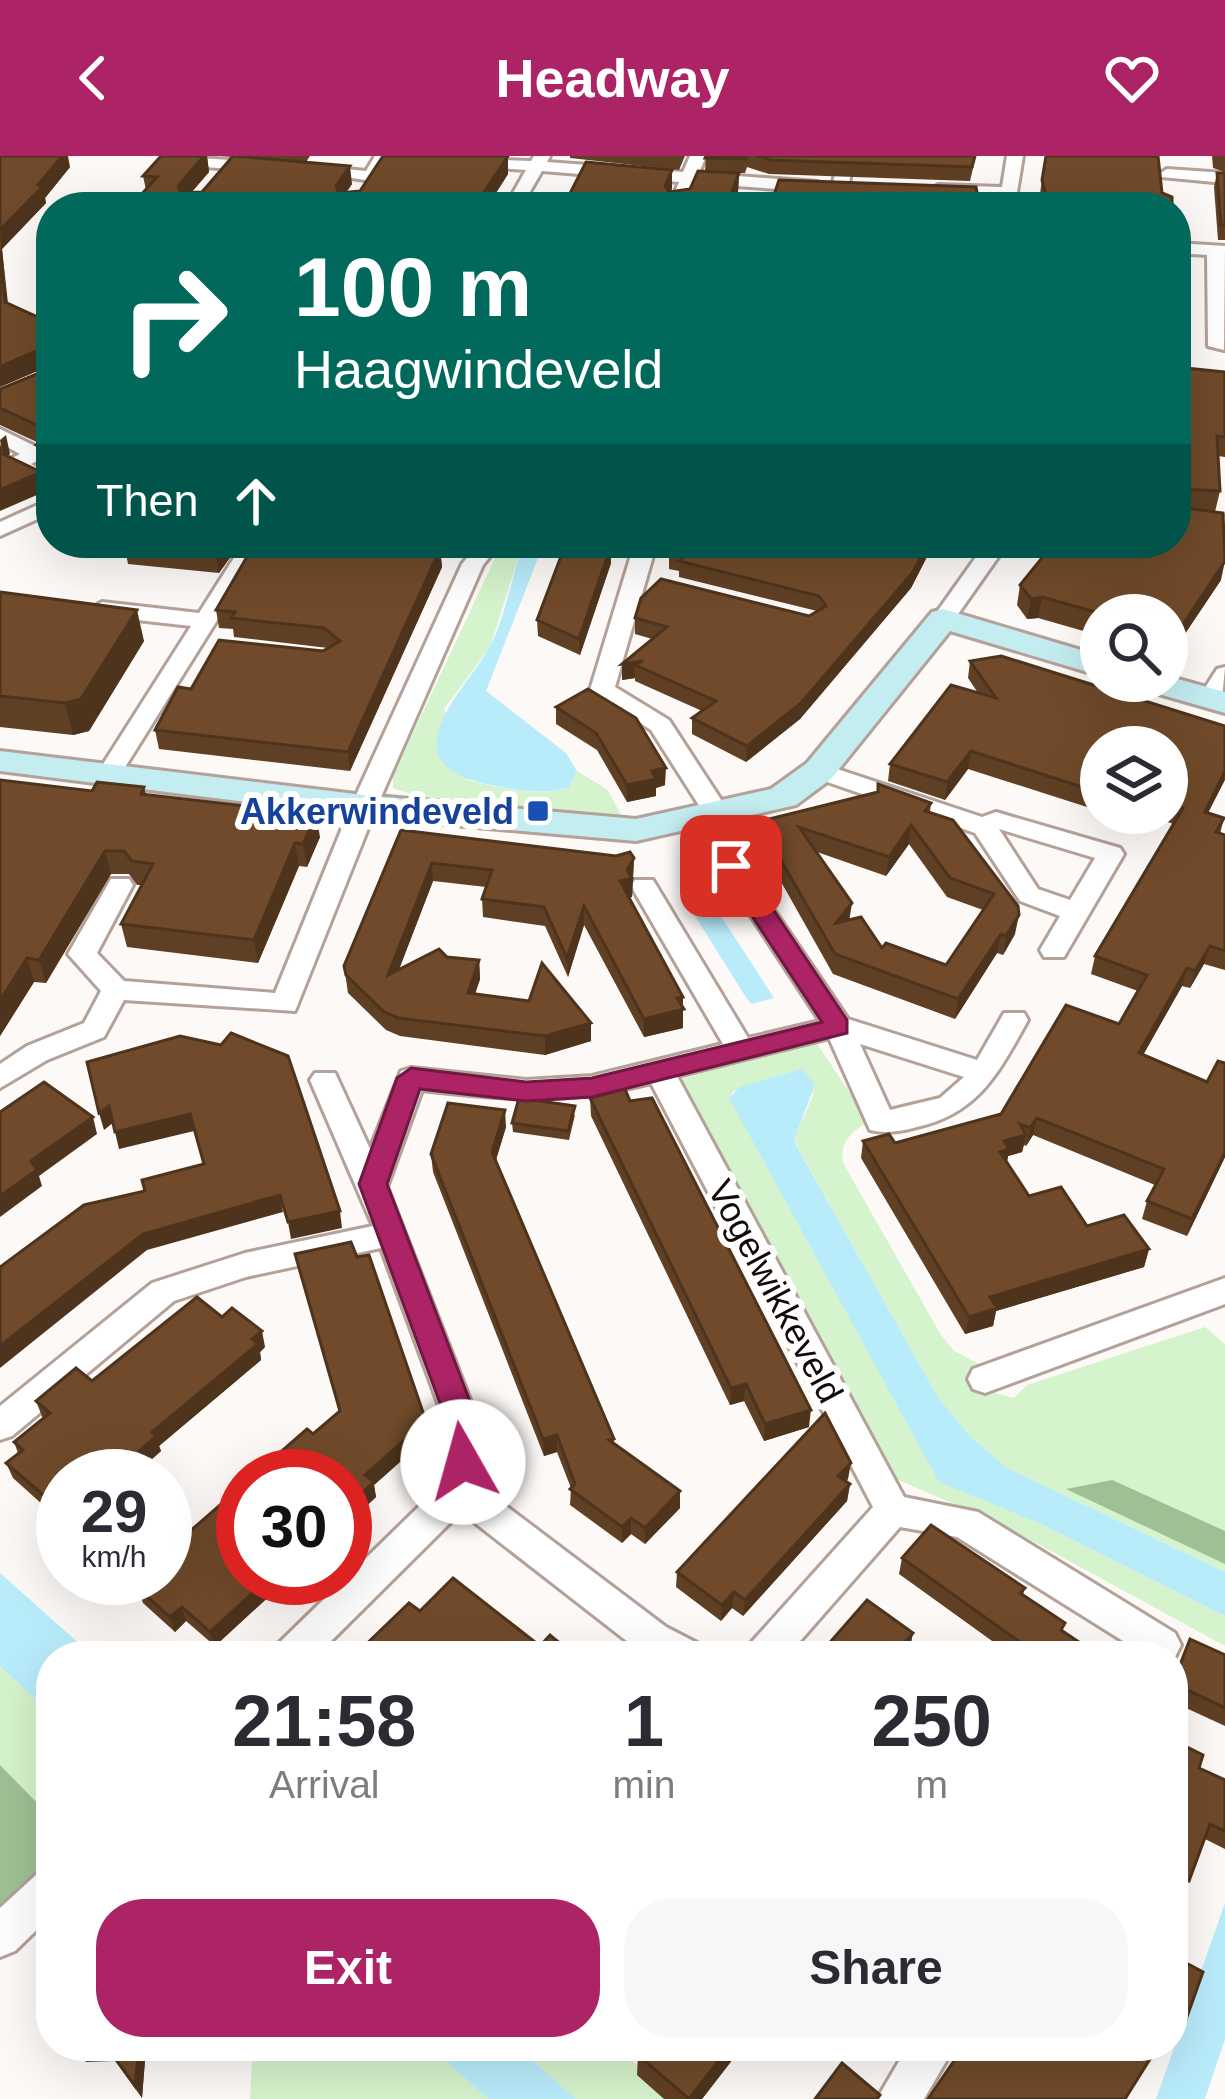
<!DOCTYPE html>
<style>
body{margin:0;font-family:Helvetica,sans-serif;background:#f7f7f7;color:#2b2b33;height:100vh;display:flex;flex-direction:column;font-size:45px;white-space:nowrap}
*{box-sizing:border-box;margin:0}
p{font-size:39px;color:#7c7c81}
.icon{flex:none;width:66px;height:66px;fill:none;stroke:currentColor;stroke-width:2;stroke-linecap:round;stroke-linejoin:round}
.map{position:relative;flex:1;overflow:hidden}
.details{position:absolute;left:36px;top:1485px;width:1152px;height:420px;display:flex;flex-direction:column;background:#fff;border-radius:48px;box-shadow:0 12px 48px #0002}
.details>*{flex:none}
.hud{position:absolute;left:36px;top:36px;width:1155px;height:366px;border-radius:48px;box-shadow:0 12px 48px #0002;background:#00695c;color:#fff;overflow:hidden}
.fabs{position:absolute;left:1080px;top:438px;display:grid;gap:24px}
.fabs a{display:grid;place-items:center;width:108px;height:108px;border-radius:50%;background:#fff;box-shadow:0 12px 48px #0002;font-size:60px}
.speed{position:absolute;left:36px;top:1293px;display:flex;gap:24px;font-size:60px;font-weight:700;text-align:center}
.speed>*{display:grid;place-content:center;width:156px;height:156px;border-radius:50%;background:#fff;box-shadow:0 12px 48px #0002;line-height:1}
.speed small{font-size:30px;font-weight:400}
.speed .limit{border:18px solid #d22;background:#fff;color:#111}
.pin{position:absolute;display:grid;place-items:center;width:102px;height:102px;color:#fff;margin:-51px;border-radius:24px;box-shadow:0 6px 18px #0006}
.me{position:absolute;width:132px;margin:-66px;rotate:353deg;stroke-linejoin:round;filter:drop-shadow(0 0 9px #0008)}
.turn{display:flex;align-items:center;gap:42px;height:252px;padding:0 60px;font-size:54px}
.turn .icon{width:156px;height:156px;stroke-width:2.5}
.turn b{display:block;font-size:84px;line-height:102px}
.then{display:flex;align-items:center;height:114px;padding:0 60px;background:#0003;gap:24px;font-size:45px}
.eta{display:flex;justify-content:space-evenly;align-items:center;height:204px;text-align:center}
.eta b{font-size:72px;font-weight:700;line-height:84px}
.action{display:flex;gap:24px;margin-top:auto;padding:24px 60px}
.action a{flex:1;height:138px;border-radius:48px;background:#ad2466;color:#fff;font-size:48px;font-weight:700;line-height:138px;text-align:center}
.action a+a{background:#f7f7f7;color:#2b2b33}
header{display:flex;justify-content:space-between;align-items:center;height:156px;padding:0 60px;background:#ad2466;color:#fff;font-size:54px;font-weight:700}
.map>svg:first-child{display:block}
</style>
<header><svg class="icon" aria-label="back" viewBox="0 0 24 24"><path d="M15 5l-7 7 7 7"/></svg>Headway<svg class="icon" aria-label="heart" viewBox="0 0 24 24"><path d="M12 20l-8-8c-3-5 5-10 8-4 3-6 11-1 8 4z"/></svg></header>
<div class="map">
<svg width="1225" height="1943" viewBox="0 0 1225 1943">
<rect width="100%" height="100%" fill="#fdf9f7"/>
<g fill="#d5f3cc">
<path d="M496,387H523L490,491L444,553L468,624C501,632 535,641 569,632L577,615L608,634L623,663L424,642L393,632V620L497,398L487,393Z"/>
<path d="M815,885L869,965C851,977 840,984 843,1007L941,1179L954,1195L981,1209L983,1234L1014,1242L1027,1229L1205,1171L1225,1188V1416L1007,1312L969,1279L937,1241L794,984L814,937L733,935L730,942L939,1325L1041,1368L1225,1460V1490L1005,1370L896,1323L681,923Z"/>
<path d="M0,1510L51,1558V1661L0,1609Z"/>
<path d="M253,1890H430L488,1943H250Z"/>
<path d="M516,1890H615L677,1943H576Z"/>
</g>
<g fill="#9fc094">
<path d="M1112,1324L1225,1375V1408L1066,1333Z"/>
<path d="M0,1609L51,1661V1704L0,1754Z"/>
</g>
<g fill="#b9ecfb">
<path d="M523,387H544L486,535L566,597L577,615L569,632C542,639 513,634 486,628C388,606 461,539 488,494C505,464 512,420 523,387Z"/>
<path d="M706,741L713,748L774,842L752,848L747,843L687,747Z"/>
<path d="M802,913L815,928L794,985L937,1240L969,1279L1007,1312L1225,1416V1460L1041,1368L939,1326L729,942L740,931Z"/>
<path d="M0,1417L93,1500H51V1558L0,1510Z"/>
<path d="M1225,1747V1883L1205,1943H1156Z"/>
<path d="M430,1890H516L576,1943H488Z"/>
</g>
<g fill="none" stroke-linecap="round" stroke-linejoin="round">
<defs>
<g id="street">
<path d="M164,0L266,6L274,11L266,16L170,8Z"/>
<path d="M375,0H391L371,25L306,15L314,10L366,15Z"/>
<path d="M397,0L531,5L534,0H550L547,6L683,16L690,0H706L699,17L818,26L826,31L818,36L695,27L685,51H669L679,26L542,15L521,51H505L526,14L405,5Z"/>
<path d="M838,0H854L848,33L852,51H836L832,33Z"/>
<path d="M1007,0H1023L1017,36L1022,51H1006L1002,41L938,39L930,34L938,29L1002,31Z"/>
<path d="M1167,13L1225,17V27L1161,21L1159,18Z"/>
<path d="M1176,87L1225,90L1224,194L1208,190L1207,99L1176,97Z"/>
<path d="M0,273L43,294V302L31,308L51,319V333L8,312V304L20,298L0,287Z"/>
<path d="M51,343V357L0,380V366Z"/>
<path d="M1176,356L1225,361V373L1176,368Z"/>
<path d="M479,387H501L483,409L377,650L295,855L124,844L104,881L47,904L0,932V908L27,890L84,867L101,835L68,798L111,723H129L133,729L97,797L124,825L275,837L351,650L462,408Z"/>
<path d="M640,387H662L653,400L615,531L669,564L729,656L725,662H707L651,574L590,534L631,399Z"/>
<path d="M986,387H1008L951,468H935L932,463Z"/>
<path d="M245,395L256,402L122,616L110,624L101,621L98,616L191,470L102,460L91,453L102,446L199,457L237,397Z"/>
<path d="M1225,511L1222,543L1210,550L1202,548L1198,543L1217,513Z"/>
<path d="M819,607L982,661L996,656L1120,692L1124,698L1064,801H1044L1040,794L1060,760L1020,745L975,677L810,620L807,615ZM999,673L1095,702L1070,744L1038,733Z"/>
<path d="M731,702L740,704L848,863L977,904L1004,857H1024L1028,864C999,916 979,957 917,971C902,975 886,978 870,974L829,882L677,920L904,1341L978,1356L1175,1477L1181,1489L1173,1505V1500H1137L1139,1495L957,1381L900,1371L787,1500H744L750,1488L873,1351L651,927C564,949 510,944 422,934L387,1031L483,1277L477,1328L666,1471L699,1488L705,1500H621L628,1486L461,1356L316,1500H272L278,1488L442,1328L449,1277L381,1092L246,1121L174,1145L12,1280L0,1284V1250L152,1127L245,1097L373,1070L310,924L315,917H335L370,993L401,915L411,912L526,924L592,920L723,888L631,730L635,724H653L748,882L820,865L718,710ZM860,888L964,921L940,942L890,954Z"/>
<path d="M1225,1122V1148L985,1237L973,1233L968,1223L973,1213Z"/>
<path d="M51,1712V1760L15,1795L0,1801V1752L37,1718Z"/>
<path d="M908,1890H955L924,1943H877Z"/>
</g>
<g id="secondary">
<path d="M943,453L1101,500V520L950,475L831,623L796,649L636,685L364,661L0,615V595L364,639L636,663L771,633L807,607L932,456Z"/>
<path d="M1167,520L1225,536V557L1138,532L1133,525H1167Z"/>
</g>
</defs>
<use href="#street" stroke="#b4a198" stroke-width="6"/>
<use href="#secondary" stroke="#b4a198" stroke-width="6"/>
<use href="#street" fill="#fff" fill-rule="evenodd"/>
<use href="#secondary" fill="#c4edf1" fill-rule="evenodd"/>
</g>
<g fill="#604024" fill-rule="evenodd">
<path d="M0,0L70,11L45,42L46,47L2,93L8,147L40,162L51,157V314L41,308L36,289L39,287L0,269V233L49,213V210L0,231Z"/>
<path d="M161,0H207L209,16L191,37L202,36L233,1L220,0H310L306,6L352,28L346,37L360,35L383,0H518H508V18L487,51H134L133,48L146,34L143,20Z"/>
<path d="M570,0H685L679,14L570,2Z"/>
<path d="M706,0H976L970,25L769,18L747,11L745,17H739L738,36L563,51L672,14L670,36L690,33L705,15Z"/>
<path d="M1045,0L1162,37L1172,51H1044L1040,38Z"/>
<path d="M1212,0H1225V16L1213,12Z"/>
<path d="M1217,17H1225V84H1218L1214,31Z"/>
<path d="M1176,211L1225,216V301L1218,300L1220,335L1215,356L1221,424L1170,500L1167,499V459H1101V480L1038,462L1027,463L1017,449L1020,429L1054,387Z"/>
<path d="M110,387H356L440,393L442,411L350,615L159,593L155,574L191,533L328,492L234,481L233,473L219,472L216,454L251,394L247,391L236,393L219,417L128,408L125,393L112,392Z"/>
<path d="M677,387H934L911,432L800,563L746,606L692,578V562L702,555L635,525V522L622,524V508L652,483L635,478V462L809,460L817,455L679,421V415L669,413V397Z"/>
<path d="M608,390L611,407L580,499L538,480L537,464Z"/>
<path d="M0,436L144,485L89,575L73,579L0,571Z"/>
<path d="M970,505L1225,570V624L1208,657L1224,662L1220,678L1225,679V814L1204,808L1190,832L1182,830L1143,899L1225,1001L1187,1080L1142,1063L1147,1045L1155,1029L1033,979L1026,990L1024,989L1022,996L1008,1000L1007,1006L1029,1040L1087,1070L1149,1093L1144,1111L996,1155L993,1170L965,1178L861,1002L863,985L895,987L1001,958L1119,868L1138,835L1091,818L1095,800L1174,668L1138,657H1167V591H1101V652L1087,651L968,613L945,644L888,625L890,608L978,537L968,522Z"/>
<path d="M588,533L665,629L656,632V640L627,646L597,594L556,568V551Z"/>
<path d="M0,624L92,635L144,631L146,638L320,681L307,711L299,710L258,807L127,791L121,768L141,729H137L129,718H111L46,827L34,826L0,880Z"/>
<path d="M878,628L931,647L930,656L953,664L1015,778L1003,799L997,797L955,863L833,818L771,708L751,713L744,701L724,693L725,674L877,636ZM909,688L947,741L983,754L946,809L882,792L850,764L817,696L886,720Z"/>
<path d="M401,674L634,702L632,741L629,742L683,841V872L644,881L584,769L568,821L545,770L483,761L482,743L486,731L433,725L399,813L447,801L479,804L480,823L475,838L591,867V885L545,899L400,880L386,874L348,837L344,810Z"/>
<path d="M590,942L809,1271L764,1285L744,1245L730,1249L591,960Z"/>
<path d="M575,959L569,984L513,976L512,967Z"/>
<path d="M506,971L496,1004L614,1283V1288L680,1335V1352L645,1388L631,1378L622,1387L570,1349L571,1332L557,1296L544,1300L433,1016L431,998Z"/>
<path d="M295,1098L428,1281L374,1329L376,1341L345,1370V1320L313,1278L339,1256Z"/>
<path d="M265,1191L260,1196L261,1204L159,1290L161,1295L136,1317L63,1320V1367L13,1322L6,1307L18,1297L14,1286L43,1263L36,1245L92,1225Z"/>
<path d="M848,1323L846,1326L850,1328L847,1345L743,1460L732,1452L721,1465L676,1431L677,1416Z"/>
<path d="M902,1402L1025,1432L1023,1439L1063,1475L1094,1500H1013L899,1418Z"/>
<path d="M145,1422H289L215,1490L186,1465L175,1476L143,1447L138,1432L146,1425Z"/>
<path d="M1225,1499V1570L1173,1546V1526Z"/>
<path d="M1173,1584L1199,1612L1225,1624V1693L1205,1683L1181,1739L1173,1735Z"/>
<path d="M1173,1800L1183,1872L1176,1885L1173,1883Z"/>
<path d="M80,1890H234L233,1900L145,1904L142,1942L115,1905L86,1906L79,1894Z"/>
<path d="M743,1890L702,1943H664L637,1919L638,1899Z"/>
</g>
<g fill="#4e341d">
<path d="M62,0H68L70,11L45,42L46,47L2,93L9,165L5,146L0,74Z"/>
<path d="M204,0H207L209,16L181,48L178,30Z"/>
<path d="M508,0V18L487,51H474Z"/>
<path d="M350,10L352,28L337,48L336,30Z"/>
<path d="M672,14V33L665,49V30Z"/>
<path d="M739,17L738,36L732,51H726Z"/>
<path d="M45,191L49,210L0,231V211Z"/>
<path d="M6,279L10,298L4,304L0,284Z"/>
<path d="M41,316L46,335L0,355V334Z"/>
<path d="M225,387H247V391L236,393L219,417L216,399Z"/>
<path d="M928,387H934L911,432L800,563L746,606L747,590Z"/>
<path d="M611,390V407L580,499L579,483Z"/>
<path d="M440,393L442,411L350,615L348,596Z"/>
<path d="M1225,405L1221,424L1170,500L1176,479Z"/>
<path d="M1042,441L1038,462L1027,463L1031,443Z"/>
<path d="M137,454L144,485L89,575L73,579L65,547Z"/>
<path d="M643,505L635,509V522L622,524V508Z"/>
<path d="M971,595L968,613L945,644L947,626Z"/>
<path d="M666,612L665,629L656,632V640L627,646V629L652,615Z"/>
<path d="M1225,615L1224,624L1200,673L1205,656Z"/>
<path d="M316,658L320,681L307,711L303,688Z"/>
<path d="M911,669L909,688L886,720L889,701Z"/>
<path d="M295,687L299,710L258,807L254,784Z"/>
<path d="M772,689L771,708L751,713L752,693Z"/>
<path d="M105,695L111,718L46,827L39,804Z"/>
<path d="M634,702L632,741L620,744V725Z"/>
<path d="M432,707L433,725L390,837L388,819Z"/>
<path d="M852,747L849,766L836,767Z"/>
<path d="M584,750V769L568,821L567,802Z"/>
<path d="M1019,759L1015,778L1003,799L1006,780Z"/>
<path d="M1001,778L997,797L955,863L958,843Z"/>
<path d="M1210,790L1204,808L1190,832L1195,815Z"/>
<path d="M27,802L34,826L0,880V845Z"/>
<path d="M479,804L480,823L469,855L468,837Z"/>
<path d="M1187,812L1182,830L1134,915L1139,897Z"/>
<path d="M683,841V872L644,881V863L677,842Z"/>
<path d="M591,867V885L545,899V880Z"/>
<path d="M109,950L114,966L104,974L99,957Z"/>
<path d="M505,954L506,971L493,1013L492,996Z"/>
<path d="M190,958L194,975L119,993L115,976Z"/>
<path d="M93,961L97,978L39,1020L42,1030L0,1061V1040L31,1005Z"/>
<path d="M1037,962L1033,979L1026,990L1030,972Z"/>
<path d="M1026,979L1022,996L1008,1000L1006,1011L997,1013L1004,985Z"/>
<path d="M1225,996V1001L1187,1080L1192,1063Z"/>
<path d="M280,1039L283,1056L147,1094L0,1212V1190L143,1078Z"/>
<path d="M340,1055L342,1072L291,1083L288,1066Z"/>
<path d="M1149,1093L1144,1111L996,1155L993,1170L965,1178L969,1161L990,1141Z"/>
<path d="M262,1175L265,1191L260,1196L261,1204L159,1290L161,1295L133,1320L125,1308L152,1276Z"/>
<path d="M746,1228L744,1245L730,1249L731,1232Z"/>
<path d="M811,1254L809,1271L764,1285L765,1268Z"/>
<path d="M426,1265L428,1281L374,1329L376,1341L345,1370V1352L365,1319Z"/>
<path d="M557,1279V1296L544,1300L543,1283Z"/>
<path d="M851,1307L848,1323L836,1337L838,1320Z"/>
<path d="M850,1328L847,1345L743,1460L745,1444Z"/>
<path d="M680,1335V1352L645,1388V1372Z"/>
<path d="M631,1362V1378L622,1387V1371Z"/>
<path d="M269,1422H289L215,1490L210,1476Z"/>
<path d="M734,1436L732,1452L721,1465L722,1449Z"/>
<path d="M182,1451L186,1465L175,1476L170,1461Z"/>
<path d="M913,1477L910,1493L903,1500H893Z"/>
<path d="M730,1890H743L702,1943H689Z"/>
<path d="M139,1892L145,1904L142,1942L135,1930Z"/>
</g>
<g fill="#704a2a" stroke="#4e341d" stroke-width="3" fill-rule="evenodd">
<path d="M0,0H62L38,29L43,30L0,74Z"/>
<path d="M161,0H204L178,30L181,37L202,36L233,0L350,10L336,30L339,37L360,35L383,0H508L474,51H187L133,48L157,21L143,20Z"/>
<path d="M706,0H747L746,3L705,2Z"/>
<path d="M757,0H975L972,11L770,4Z"/>
<path d="M1046,0H1158L1162,37L1172,41V51H1049L1042,24Z"/>
<path d="M586,6L672,14L665,30L669,36L690,33L698,15L739,17L726,51H563Z"/>
<path d="M1217,17H1225V70L1221,69Z"/>
<path d="M779,24L976,31L980,51H770Z"/>
<path d="M0,94L5,146L40,162L51,157V195L45,191L0,211Z"/>
<path d="M51,199V310L49,296L36,289L43,283L41,271L0,252V233L49,213Z"/>
<path d="M1176,211L1225,216V281L1217,280L1220,335L1178,333L1177,351L1223,357L1225,405L1176,479L1167,476V459H1106L1042,441L1031,443L1020,429L1054,387H1176Z"/>
<path d="M0,290L1,297L41,316L0,334Z"/>
<path d="M124,387H225L216,399L124,390Z"/>
<path d="M255,387H356L440,393L348,596L155,574L178,531L191,533L219,484L323,495L340,485L324,472L231,462L235,456L216,454Z"/>
<path d="M566,387H597L596,388L611,390L579,483L537,464Z"/>
<path d="M677,387H928L913,416L801,547L747,590L692,562L716,545L635,509L643,505L622,508L667,471L635,462L641,442L661,423L809,460L826,450L819,440L679,405L684,401L669,397Z"/>
<path d="M0,436L137,454L81,543L65,547L0,540Z"/>
<path d="M1001,500L1225,570V615L1205,656L1224,662L1216,676L1225,679V795L1210,790L1195,815L1187,812L1139,897L1207,926L1218,905L1225,907V996L1192,1063L1147,1045L1164,1013L1037,962L1030,972L1020,968L1026,979L1004,985L1009,993L1000,996L1029,1040L1061,1031L1087,1070L1124,1059L1149,1093L990,1141L997,1152L969,1161L863,985L889,978L895,987L1001,958L1066,849L1119,868L1147,819L1095,800L1183,652L1167,647V591H1101V635L1091,634L971,595L947,626L890,608L951,529L996,542L970,505Z"/>
<path d="M588,533L636,562L666,612L652,615L656,623L627,629L596,577L556,551Z"/>
<path d="M0,624L92,635L97,626L144,631L141,638L316,658L303,688L295,687L254,784L121,768L153,708L132,705L124,695H105L39,804L27,802L0,845Z"/>
<path d="M878,628L931,647L925,655L953,664L1018,750L1019,759L1006,780L1001,778L958,843L835,798L772,689L752,693L745,682L725,674L878,636ZM911,669L950,722L994,738L946,809L886,787L882,792L861,761L836,767L852,747L799,671L889,701Z"/>
<path d="M401,674L616,700L630,696L634,702L627,714L632,722L620,725L683,841L677,842L684,853L644,863L584,750L567,802L544,751L482,743L492,714L432,707L388,819L439,793L447,801L479,804L468,837L529,845L542,807L591,867L545,880L398,862L384,856L346,819L344,810Z"/>
<path d="M231,877L288,900L340,1055L288,1066L280,1039L143,1078L0,1190V1111L84,1049L145,1035L142,1024L204,1008L190,958L115,976L109,950L99,957L87,906L180,880L221,889Z"/>
<path d="M44,926L93,961L31,1005L37,1014L0,1040V956Z"/>
<path d="M625,933L630,945L652,942L811,1254L765,1268L746,1228L731,1232L590,942Z"/>
<path d="M519,942L575,950L568,975L512,967Z"/>
<path d="M448,947L505,954L492,996L614,1283L609,1284L680,1335L645,1372L631,1362L622,1371L570,1333L575,1328L557,1279L543,1283L431,998Z"/>
<path d="M351,1086L357,1101L369,1099L426,1265L365,1319L374,1326L345,1352V1320H253L307,1273L313,1278L340,1255L295,1098Z"/>
<path d="M197,1141L222,1161L232,1152L262,1175L252,1183L258,1188L152,1276L156,1280L125,1308L139,1320H63V1356L6,1307L23,1294L14,1286L50,1257L36,1245L76,1212L92,1225Z"/>
<path d="M825,1257L851,1307L838,1320L850,1328L745,1444L734,1436L722,1449L677,1416Z"/>
<path d="M243,1329V1422H269L210,1476L182,1451L170,1461L138,1432L149,1422H165V1397Z"/>
<path d="M931,1369L1025,1432L1020,1437L1065,1467L1061,1474L1095,1497L1093,1500H1023L1028,1492L902,1402Z"/>
<path d="M453,1422L540,1490L550,1479L573,1498L571,1500H354L409,1447L420,1455Z"/>
<path d="M867,1444L913,1477L893,1500H818Z"/>
<path d="M1190,1483L1225,1499V1552L1173,1527Z"/>
<path d="M1173,1584L1203,1599L1199,1612L1225,1624V1675L1210,1668L1189,1725L1173,1717Z"/>
<path d="M1173,1800L1203,1816L1183,1872L1173,1867Z"/>
<path d="M80,1890H178L139,1892L135,1930L108,1892L79,1894Z"/>
<path d="M645,1890H730L689,1943L638,1899Z"/>
<path d="M964,1890H1146L1155,1895L1125,1943H928Z"/>
<path d="M842,1907L880,1939L877,1943H815Z"/>
</g>
<path fill="#ad2466" stroke="#701742" stroke-width="3" d="M731,702L740,704L847,864V877L592,941L526,945L420,933L387,1028L482,1277L474,1315H451L447,1306L451,1277L359,1028L397,922L411,912L526,926L592,922L822,866L719,710Z"/>
<rect fill="#1a4fb4" stroke="#fff" stroke-width="4.5" x="526" y="643" width="24" height="24" rx="6"/>
<g text-anchor="middle" stroke-width="12" stroke-linejoin="round" paint-order="stroke">
<g font-size="36" font-weight="bold" fill="#164399" stroke="#fff" text-anchor="end">
<text x="514" y="668">Akkerwindeveld</text>
</g>
<g font-size="36" fill="#110a08" stroke="#fff">
<text transform="translate(776 1135) rotate(62)" y="13">Vogelwikkeveld</text>
</g>
</g>
</svg>
<div class="fabs">
<a><svg class="icon" aria-label="search" viewBox="0 0 24 24"><circle cx="10" cy="10" r="6"/><path d="M15 15l6 6"/></svg></a>
<a><svg class="icon" aria-label="layers" viewBox="0 0 24 24"><path d="M12 4l9 5-9 5-9-5zM3 14l9 5 9-5"/></svg></a>
</div>
<div class="speed"><div>29<small>km/h</small></div><div class="limit">30</div></div>
<div class="pin" style="left:731px;top:710px;background:#d93025"><svg class="icon" aria-label="arrive" viewBox="0 0 24 24"><path d="M6 21V4h12l-3 4 3 4H6"/></svg></div>
<svg class="me" style="left:463px;top:1306px" viewBox="-20 -20 40 40"><circle r="19" fill="#fff"/><path d="M0-13L10 11 0 6-10 11z" fill="#ad2466"/></svg>
<div class="hud">
<div class="turn"><svg class="icon" aria-label="right" viewBox="0 0 24 24"><path d="M7 20v-9h11M14 6l5 5-5 5"/></svg><div><b>100 m</b>Haagwindeveld</div></div>
<div class="then">Then<svg class="icon" aria-label="ahead" viewBox="0 0 24 24"><path d="M12 20V5M6 11l6-6 6 6"/></svg></div>
</div>
<section class="details">
<div class="eta">
<div><b>21:58</b><p>Arrival</p></div>
<div><b>1</b><p>min</p></div>
<div><b>250</b><p>m</p></div>
</div>
<div class="action"><a>Exit</a><a>Share</a></div>
</section>
</div>
